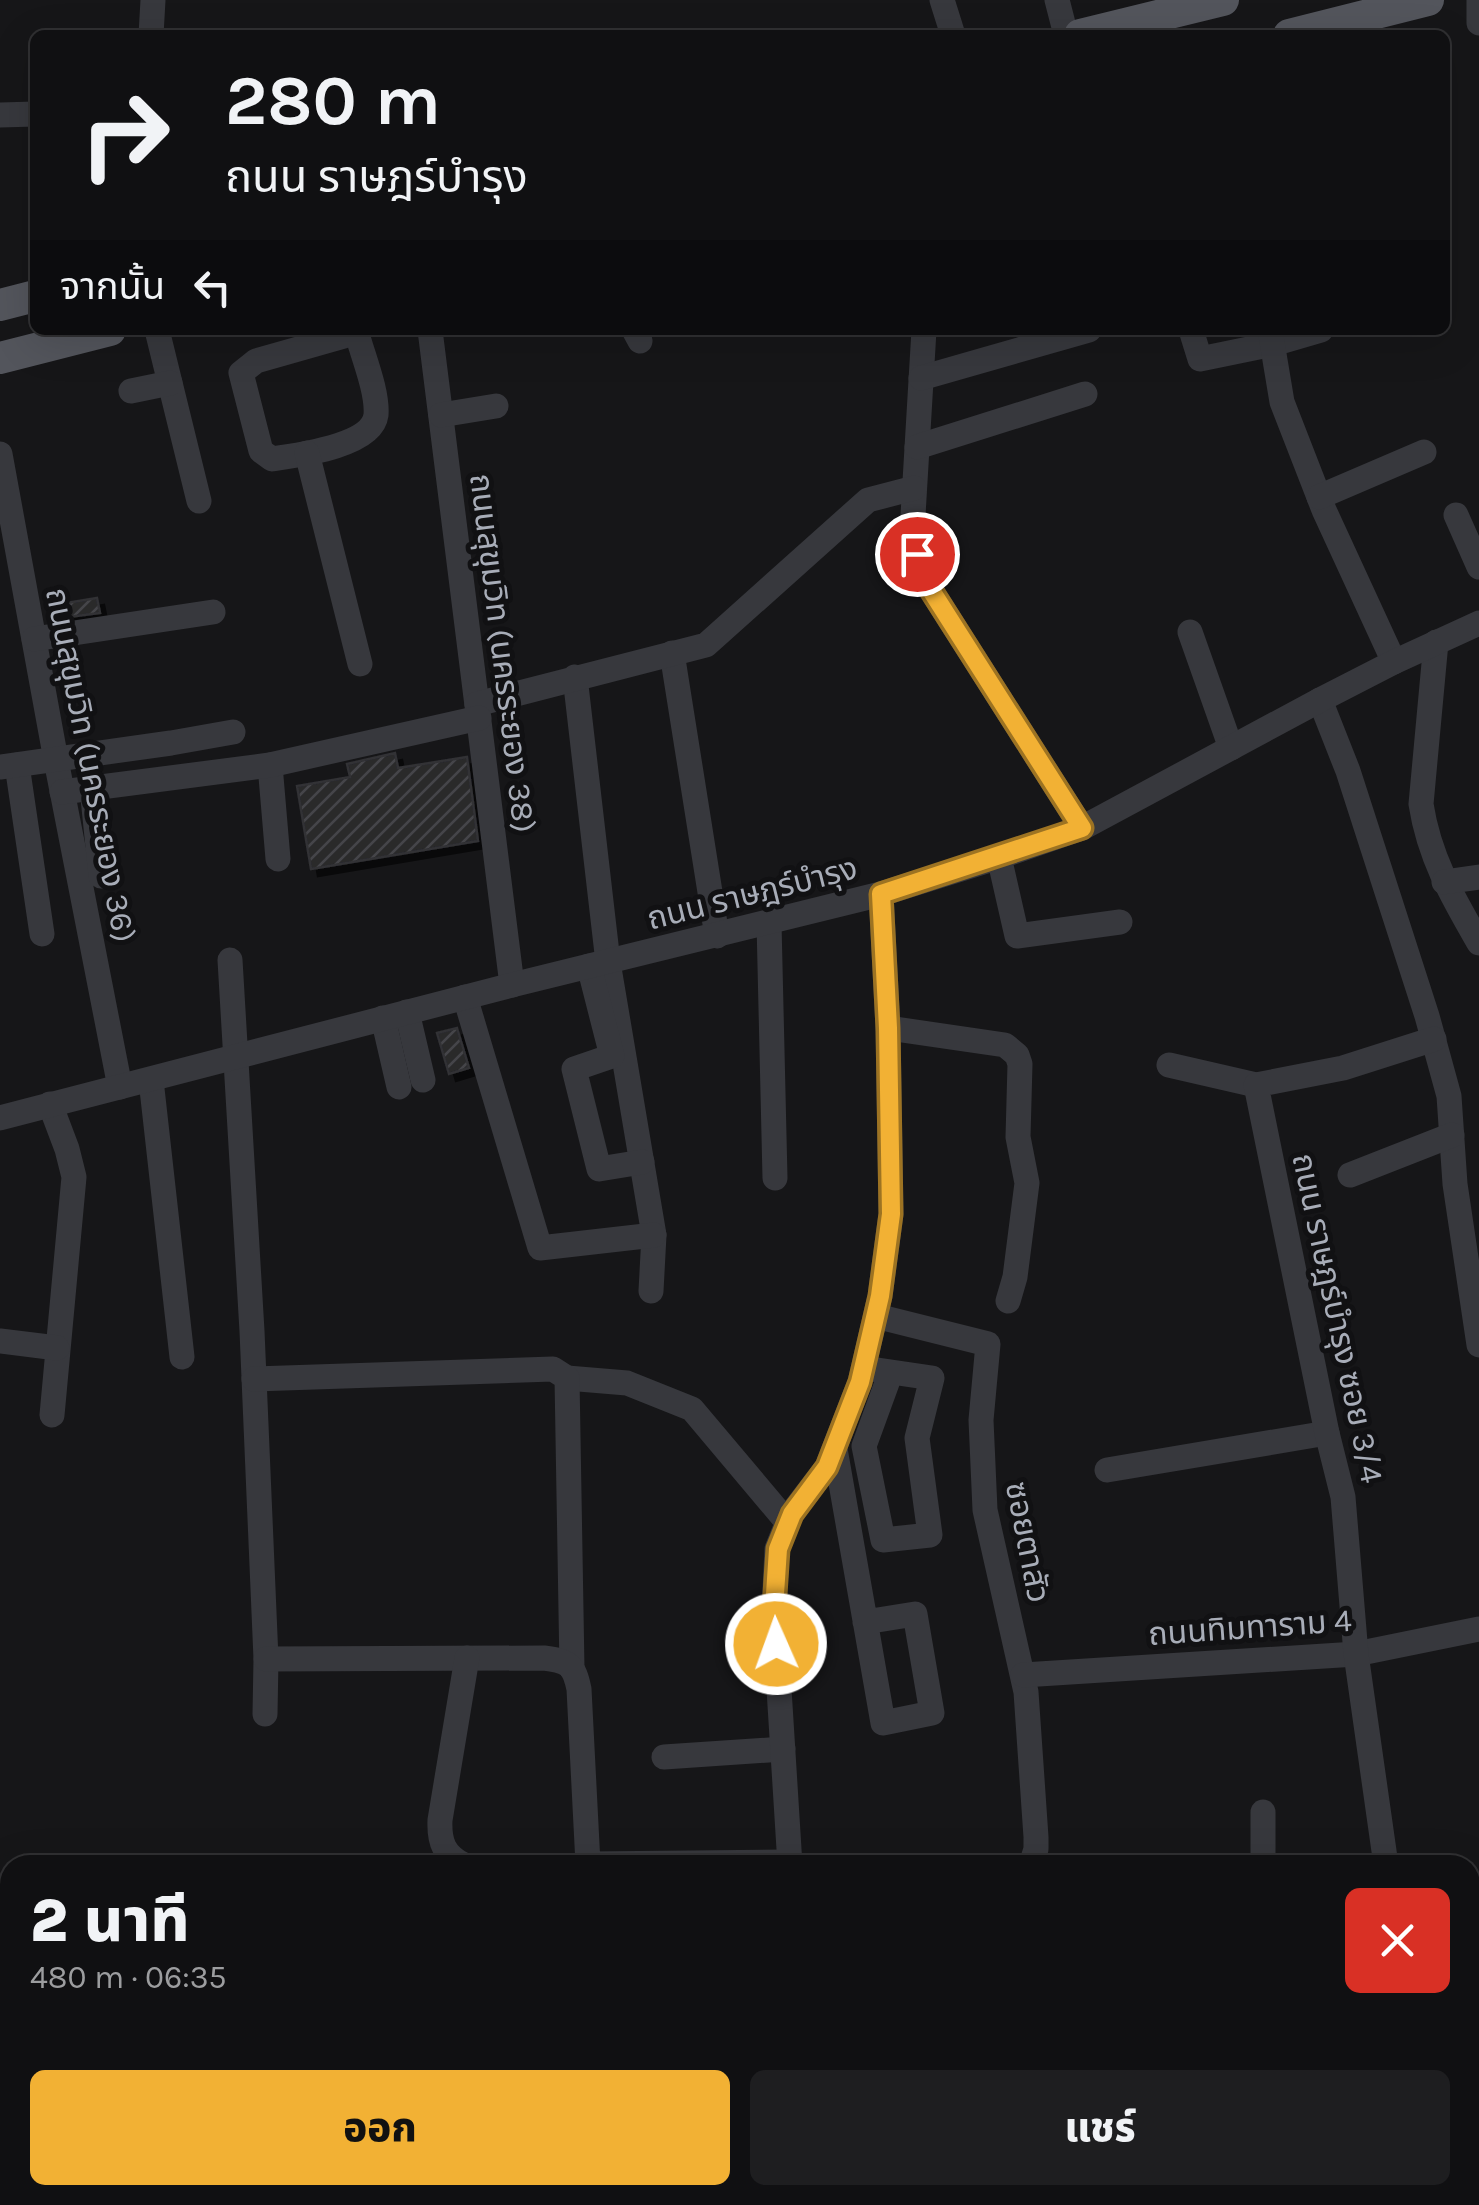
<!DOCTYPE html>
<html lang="th">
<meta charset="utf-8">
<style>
body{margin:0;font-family:Karla,"Noto Sans Thai",sans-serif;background:#1e1e20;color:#f1f3f6;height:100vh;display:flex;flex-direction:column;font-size:38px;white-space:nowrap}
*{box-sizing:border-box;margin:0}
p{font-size:32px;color:#9c9d9f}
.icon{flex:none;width:55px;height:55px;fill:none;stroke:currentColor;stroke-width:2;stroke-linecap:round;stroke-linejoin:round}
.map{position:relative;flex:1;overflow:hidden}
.drawer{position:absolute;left:0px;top:1855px;width:1480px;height:350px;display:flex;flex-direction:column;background:#101012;border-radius:30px 30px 0 0;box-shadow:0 10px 40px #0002,0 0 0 2px #303032}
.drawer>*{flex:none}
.guide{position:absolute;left:30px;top:30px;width:1420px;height:305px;border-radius:15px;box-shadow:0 10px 40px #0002,0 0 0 2px #303032;background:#101012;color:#f1f3f6;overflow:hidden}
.pin{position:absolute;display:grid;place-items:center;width:85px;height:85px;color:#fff;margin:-42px;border:5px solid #fff;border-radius:50%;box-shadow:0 2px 10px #0007}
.me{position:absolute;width:110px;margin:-55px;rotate:358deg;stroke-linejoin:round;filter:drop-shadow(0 0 8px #0008)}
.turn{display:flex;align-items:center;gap:35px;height:210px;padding:0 30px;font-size:45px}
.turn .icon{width:130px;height:130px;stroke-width:2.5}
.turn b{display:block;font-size:70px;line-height:85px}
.then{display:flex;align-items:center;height:95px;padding:0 30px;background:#0003;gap:20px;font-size:38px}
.round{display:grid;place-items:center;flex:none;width:105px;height:105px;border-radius:15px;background:#1e1e20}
.headline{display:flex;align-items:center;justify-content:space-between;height:170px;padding:0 30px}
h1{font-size:60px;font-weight:800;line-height:75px}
.primary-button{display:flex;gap:20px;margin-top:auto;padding:20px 30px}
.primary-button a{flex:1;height:115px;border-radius:15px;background:#f2b134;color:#111;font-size:40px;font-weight:800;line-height:115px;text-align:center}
.primary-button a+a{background:#1e1e20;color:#f1f3f6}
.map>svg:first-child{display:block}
</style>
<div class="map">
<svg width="1479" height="2205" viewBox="0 0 1479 2205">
<defs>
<pattern id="forest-firs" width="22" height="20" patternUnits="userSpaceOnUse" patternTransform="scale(2.5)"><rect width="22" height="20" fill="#1c231d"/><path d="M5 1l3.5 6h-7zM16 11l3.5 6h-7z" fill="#3a403c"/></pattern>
<pattern id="building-hatch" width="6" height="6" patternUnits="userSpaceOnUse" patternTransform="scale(2.5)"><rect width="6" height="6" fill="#29292c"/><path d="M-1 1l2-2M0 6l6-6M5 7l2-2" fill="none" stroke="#454548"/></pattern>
<filter id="shadow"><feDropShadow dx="7" dy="7" stdDeviation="0" flood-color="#0009"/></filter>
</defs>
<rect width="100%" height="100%" fill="#161618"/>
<path fill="url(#forest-firs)" d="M0,2134L10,2135V2195H212L231,2205H0Z"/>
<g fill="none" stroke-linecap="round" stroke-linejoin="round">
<g stroke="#2c353c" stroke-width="32">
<path d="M0,1890H10"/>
<path d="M400,2195L405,2205"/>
</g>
</g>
<g fill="url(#building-hatch)" stroke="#303034" stroke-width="2.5" filter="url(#shadow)">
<path d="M97,598L100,613L68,617L66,603Z"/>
<path d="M395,753L398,768L467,757L478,841L311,869L297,786L350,777L347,764Z"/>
<path d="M457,1028L469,1068L449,1074L437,1033Z"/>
</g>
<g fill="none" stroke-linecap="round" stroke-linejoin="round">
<g stroke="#37383d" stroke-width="25">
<path d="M942,0L953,35"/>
<path d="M1057,0L1066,35"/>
<path d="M1479,0V23"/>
<path d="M151,35L153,0"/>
<path d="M0,115L35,114"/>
<path d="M157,330L199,501"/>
<path d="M348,330L344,336L256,361L241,373L261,451L272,459C298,455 372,446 376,415C378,391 362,354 356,330"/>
<path d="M430,330L512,985"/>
<path d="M634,330L640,341"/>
<path d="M924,330L912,532L922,576L1082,828"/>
<path d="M1191,330L1200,359L1273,344L1321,330"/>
<path d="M1270,330L1282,402L1324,510L1394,662"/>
<path d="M921,378L1089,330"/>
<path d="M131,391L170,383"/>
<path d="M441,415L496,406"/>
<path d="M917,447L1085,394"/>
<path d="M307,453L360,664"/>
<path d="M0,454L56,760L120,1087"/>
<path d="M1319,497L1424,452"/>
<path d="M1456,515L1479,567"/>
<path d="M1190,632L1231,748"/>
<path d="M34,639L213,612"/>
<path d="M1436,642L1421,804C1429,857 1453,898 1479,943"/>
<path d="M672,653L717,936"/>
<path d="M575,677L608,962L654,1235L651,1291"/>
<path d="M1320,700L1348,771L1427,1016L1449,1096L1455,1184L1479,1345"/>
<path d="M477,704L706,645L868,500L914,488"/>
<path d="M17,765L42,934"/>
<path d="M270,765L278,859"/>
<path d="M0,767L171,743L233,732"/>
<path d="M92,788L101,876"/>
<path d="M62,792L270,765L479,718"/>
<path d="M999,857L1017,936L1120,922"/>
<path d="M1444,882L1479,877"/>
<path d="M769,923L775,1178"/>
<path d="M230,960L252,1331L266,1659L265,1714"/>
<path d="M589,966L612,1056L574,1069L599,1169L642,1162"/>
<path d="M465,997L540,1248L654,1235"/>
<path d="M407,1012L423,1080"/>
<path d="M383,1018L399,1087"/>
<path d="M888,1028L1005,1045L1017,1055L1020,1064L1018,1137L1027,1183L1015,1277L1008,1301"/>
<path d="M1169,1065L1256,1085"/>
<path d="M151,1080L182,1357"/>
<path d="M50,1104L67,1149L74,1177L52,1415"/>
<path d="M0,1118L512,985L881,894L999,857L1082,828L1320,700L1394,662L1479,623"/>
<path d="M1350,1175L1452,1135"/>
<path d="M876,1316L988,1344L981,1420L985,1510L1026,1692L1036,1837V1849L1031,1865"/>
<path d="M0,1341L57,1348"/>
<path d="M864,1368L932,1378L917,1438L930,1535L883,1540L864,1446L891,1372"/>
<path d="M567,1378L627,1383L692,1409L788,1523"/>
<path d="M254,1379L553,1369L567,1378L572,1669"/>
<path d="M835,1449C851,1540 867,1632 883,1723L932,1713L915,1614L865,1622"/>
<path d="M1107,1470L1327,1433"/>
<path d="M266,1659L544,1658C569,1661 574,1665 579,1689L588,1864L790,1862"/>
<path d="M1023,1675L1356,1654L1479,1629"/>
<path d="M664,1757L783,1749"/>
<path d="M1263,1812V1865"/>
<path d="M464,1865C444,1855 439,1842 440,1820L467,1658"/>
<path d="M790,1865L774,1609L777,1549L791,1514L827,1467L860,1382L880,1296L891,1214L888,1028L881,894"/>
<path d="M1386,1865L1356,1654L1343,1497L1327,1433L1256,1085L1343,1068L1434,1039"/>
<path d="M1470,2023L1479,2015"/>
<path d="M590,2195L594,2205"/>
<path d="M896,2195L900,2205"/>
<path d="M769,2205L770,2195"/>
</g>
<g stroke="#53555c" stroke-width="32">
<path d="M1080,35L1223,0"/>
<path d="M1289,35L1428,0"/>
<path d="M0,305L35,296"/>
<path d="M0,358L110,330"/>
</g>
</g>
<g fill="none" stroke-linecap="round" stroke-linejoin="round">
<defs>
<path id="route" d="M776,1644L774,1609L778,1549L792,1514L827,1467L860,1382L880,1296L891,1214L888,1028L881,894L1082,828L922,576L917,554"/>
</defs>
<use href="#route" stroke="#9d7322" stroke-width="25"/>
<use href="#route" stroke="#f2b134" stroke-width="18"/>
</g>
<g text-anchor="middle" stroke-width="10" stroke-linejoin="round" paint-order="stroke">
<g font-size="32" fill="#a8adb8" stroke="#111113">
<text transform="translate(503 653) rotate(83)" y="11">ถนนสุขุมวิท (นครระยอง 38)</text>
<text transform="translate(91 765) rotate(79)" y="11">ถนนสุขุมวิท (นครระยอง 36)</text>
<text transform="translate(752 893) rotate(-14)" y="11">ถนน ราษฎร์บำรุง</text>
<text transform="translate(1338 1318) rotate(78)" y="11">ถนน ราษฎร์บำรุง ซอย 3/4</text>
<text transform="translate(1028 1542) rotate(79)" y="11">ซอยตาสัว</text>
<text transform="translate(1250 1627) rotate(-4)" y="11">ถนนทิมทาราม 4</text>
</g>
</g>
</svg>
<div class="pin" style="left:917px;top:554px;background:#d93025"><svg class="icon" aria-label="arrive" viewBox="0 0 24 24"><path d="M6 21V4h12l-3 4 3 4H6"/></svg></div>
<svg class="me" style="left:776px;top:1644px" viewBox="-20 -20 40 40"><circle r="17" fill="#f2b134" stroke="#fff" stroke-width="3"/><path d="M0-11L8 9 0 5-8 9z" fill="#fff"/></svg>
<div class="guide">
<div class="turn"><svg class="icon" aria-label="right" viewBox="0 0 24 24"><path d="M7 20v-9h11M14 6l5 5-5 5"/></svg><div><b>280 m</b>ถนน ราษฎร์บำรุง</div></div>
<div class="then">จากนั้น<svg class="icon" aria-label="left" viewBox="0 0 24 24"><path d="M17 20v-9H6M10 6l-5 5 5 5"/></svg></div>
</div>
<section class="drawer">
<div class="headline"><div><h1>2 นาที</h1><p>480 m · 06:35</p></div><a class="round" style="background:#d93025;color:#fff"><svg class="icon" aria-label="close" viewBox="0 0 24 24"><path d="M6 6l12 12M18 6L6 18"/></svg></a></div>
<div class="primary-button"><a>ออก</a><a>แชร์</a></div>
</section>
</div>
